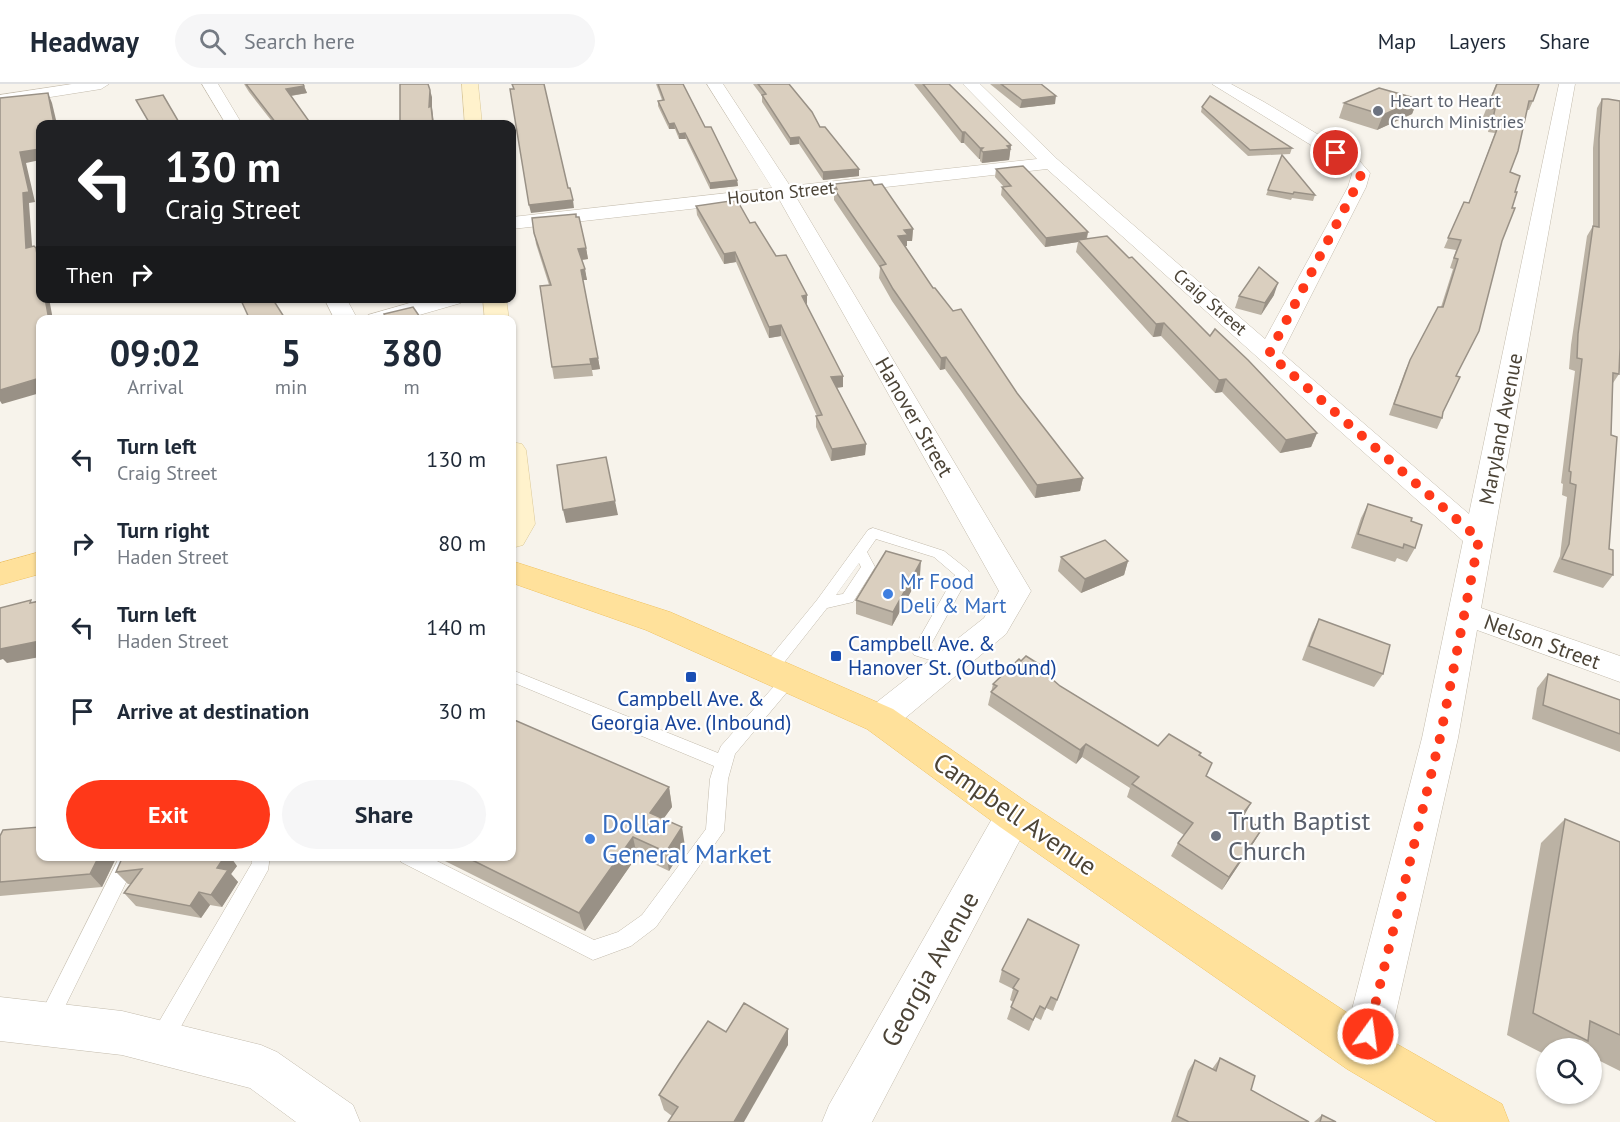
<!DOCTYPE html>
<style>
body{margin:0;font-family:"PT Sans",sans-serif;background:#f6f6f7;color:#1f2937;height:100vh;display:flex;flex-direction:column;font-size:22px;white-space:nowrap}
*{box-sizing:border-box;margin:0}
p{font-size:20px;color:#747a83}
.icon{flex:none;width:33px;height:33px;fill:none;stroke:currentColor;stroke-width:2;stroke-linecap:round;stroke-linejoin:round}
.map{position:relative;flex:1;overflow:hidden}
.details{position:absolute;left:36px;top:231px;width:480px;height:546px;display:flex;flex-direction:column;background:#fff;border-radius:12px;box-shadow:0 2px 4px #0004}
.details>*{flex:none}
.guide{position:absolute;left:36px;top:36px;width:480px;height:183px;border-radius:12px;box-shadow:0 2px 4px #0004;background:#202124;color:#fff;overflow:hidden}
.buttons{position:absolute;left:1536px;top:954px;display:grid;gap:12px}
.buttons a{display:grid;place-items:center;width:66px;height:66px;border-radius:50%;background:#fff;box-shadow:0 2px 4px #0004;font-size:30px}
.pin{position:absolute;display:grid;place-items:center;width:51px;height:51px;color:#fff;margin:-26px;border:3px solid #fff;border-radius:50%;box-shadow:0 2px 6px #0007}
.me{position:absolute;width:66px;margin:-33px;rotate:14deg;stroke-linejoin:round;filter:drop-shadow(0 0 4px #0008)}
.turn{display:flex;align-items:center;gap:21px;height:126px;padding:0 30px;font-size:27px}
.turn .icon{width:78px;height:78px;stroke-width:2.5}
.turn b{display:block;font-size:42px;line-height:51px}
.then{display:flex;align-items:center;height:57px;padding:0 30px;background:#0003;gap:12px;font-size:22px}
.eta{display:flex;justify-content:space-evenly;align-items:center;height:102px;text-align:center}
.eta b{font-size:36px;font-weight:600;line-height:42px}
.action{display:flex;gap:12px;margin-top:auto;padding:12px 30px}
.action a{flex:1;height:69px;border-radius:36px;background:#ff3819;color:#fff;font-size:24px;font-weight:600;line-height:69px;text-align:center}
.action a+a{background:#f6f6f7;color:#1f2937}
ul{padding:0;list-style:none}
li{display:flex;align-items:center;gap:18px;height:84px;padding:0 30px}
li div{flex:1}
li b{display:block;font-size:22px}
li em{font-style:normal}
header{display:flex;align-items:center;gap:36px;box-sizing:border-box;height:84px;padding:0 30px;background:#fff;border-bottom:2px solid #e0e1e3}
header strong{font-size:28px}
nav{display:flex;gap:33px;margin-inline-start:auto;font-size:21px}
.search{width:420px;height:54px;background:#f6f6f7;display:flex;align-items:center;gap:15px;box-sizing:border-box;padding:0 21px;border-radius:33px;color:#747a83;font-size:22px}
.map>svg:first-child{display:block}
</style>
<header>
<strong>Headway</strong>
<div class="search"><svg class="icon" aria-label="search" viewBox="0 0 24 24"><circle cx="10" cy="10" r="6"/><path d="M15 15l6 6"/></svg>Search here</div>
<nav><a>Map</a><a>Layers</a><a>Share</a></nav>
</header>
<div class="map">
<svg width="1620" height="1038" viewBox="0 0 1620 1038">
<rect width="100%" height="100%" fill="#f7f3eb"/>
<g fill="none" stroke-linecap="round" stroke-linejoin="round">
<defs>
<g id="lane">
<path d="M873,444L944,467L968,486L970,490L929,564L958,573L960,577L958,581L952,583L914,571L912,567L955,491L934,473L876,455L867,468L875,483L853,518L827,524L775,590H763L761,586L763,582L817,516L868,446ZM859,479L861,483L843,510L836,511Z"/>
<path d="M512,586L718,669L721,662L784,591H796L798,595L735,670L728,695L724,747L656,843L631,862L593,876L401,778L399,772H427L594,856L618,848L642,831L706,745L710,695L714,682L512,598Z"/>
<path d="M120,772H139L55,943L48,947L41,943L37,936L41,929Z"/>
<path d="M252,772H270L268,786L169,964L161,967L153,964L150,956L153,948L252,779Z"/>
</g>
<g id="street">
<path d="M72,0H109L101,5L0,21V11Z"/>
<path d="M202,0H218L242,40H226Z"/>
<path d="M707,0H723L790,102L1037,75L963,0H980L1057,75L1265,255L1348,103L1352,90L1345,82L1212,0H1231L1264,18L1357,74L1370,89L1366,103L1282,269L1469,430L1559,0H1575L1481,524L1620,572V598L1477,546L1458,654L1387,968L1380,984L1364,991L1348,984L1341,968L1422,654L1463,457L1047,85L796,113L1031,507L1006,550L892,645L880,649L868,645L862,635L868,625L984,534L999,507L779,115L512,145V133L772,104Z"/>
<path d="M324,214H346L358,236H335Z"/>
<path d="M427,214H464L461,219L402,236H365L368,231Z"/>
<path d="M1014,715L1027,719L1033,731L872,1038H822L829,1021L1001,719Z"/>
<path d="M0,913L122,927L261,961L277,968L353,1021L360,1038H296L250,1004L122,971L0,957Z"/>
</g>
<g id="secondary">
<path d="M462,0H478L482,40H465Z"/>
<path d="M483,214H506L509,236H485Z"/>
<path d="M512,358L522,360L526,366L535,440L523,461L512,464Z"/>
</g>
<g id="primary">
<path d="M40,468V490L0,501V479Z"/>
<path d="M512,477L670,528L893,625L1028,719L1381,951L1502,1020L1509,1038H1437L1347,985L1000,743L867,645L646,546L512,499Z"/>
</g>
</defs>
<use href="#lane" stroke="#c3bbac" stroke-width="1"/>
<use href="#street" stroke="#c3bbac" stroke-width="1"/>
<use href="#secondary" stroke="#dbc897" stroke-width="1"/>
<use href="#primary" stroke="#f0c260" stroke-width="1"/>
<use href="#lane" fill="#fff" fill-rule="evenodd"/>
<use href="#street" fill="#fff" fill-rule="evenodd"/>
<use href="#secondary" fill="#fff2cc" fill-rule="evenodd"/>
<use href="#primary" fill="#ffe19b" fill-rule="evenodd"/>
</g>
<g fill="#bbb2a4">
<path d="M244,0H303L307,9L291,12L311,40H274L249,8Z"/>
<path d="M656,0H683L705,43L737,96L738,102L710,105L686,55H679L675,45H669L658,22V17L662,16Z"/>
<path d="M753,0H789L820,43L859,92L823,96L799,60L790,61L762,18V12Z"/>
<path d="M914,0H949L1011,61L1009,76L982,79L980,77V75H979L964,59H961Z"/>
<path d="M990,0H1041L1055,20L1020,24Z"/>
<path d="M1496,0H1539L1533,17L1529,26H1527L1510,88L1515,108L1502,157L1456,292L1443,328L1442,334L1437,345L1389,331L1405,287L1410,276L1441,223L1453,185L1450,184L1456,166L1444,164L1464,118L1469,119L1495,49L1488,48L1491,34L1483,33Z"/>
<path d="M1418,15L1412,30L1377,46L1339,34L1344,19Z"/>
<path d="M1602,15L1620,17V273L1619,290L1613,299L1611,351L1609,465L1613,491L1603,504L1553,488L1560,472L1567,413L1562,411L1563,400L1561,399L1575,287L1569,285L1571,261L1587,152L1593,142V64L1597,24Z"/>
<path d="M1202,23L1292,64L1290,70L1248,72L1201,28Z"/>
<path d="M1282,71L1315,111L1313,117L1292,114L1291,116L1266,111Z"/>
<path d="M996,85L1088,148L1087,155L1210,252L1317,349L1311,363L1280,369L1222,308L1215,309L1161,252L1153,253L1076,168L1078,158L1045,163L1001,111L1002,103H1004L995,93Z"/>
<path d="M834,100L913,145L912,157H907V162H905L933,204L1083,394L1080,407L1035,414L961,307L945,285L940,286L892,217L879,194L880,184L834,116Z"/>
<path d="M696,122L750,139L807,221L843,303L837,304L866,360L865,371L831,377L816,343V332H817L781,252L769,254L736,178L724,180L697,131Z"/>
<path d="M532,134L586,164L588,175L582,176L587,196H583L600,285L592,286L593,292L554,295L552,283L549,201L536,160Z"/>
<path d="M1274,211L1261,231L1235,224L1239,212Z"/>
<path d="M1368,420L1411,437L1415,464L1407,478L1397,474L1395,478L1351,464L1361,434Z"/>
<path d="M1061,473L1128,477L1124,491L1081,509L1058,487Z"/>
<path d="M920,491L892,542L856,530V516Z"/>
<path d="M1319,535L1383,590L1374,603L1302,576L1312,549Z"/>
<path d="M1548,590L1620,616V668L1532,635L1537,604Z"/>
<path d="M1055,598L1060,602L1158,662L1201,669L1200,671L1206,692L1243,734L1262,745L1254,758L1222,806L1171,772L1178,759L1184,751L1127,713L1130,704L1082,673L1076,680L988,621L993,600Z"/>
<path d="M669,703L672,723L663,735L685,762L669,787L637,772L585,847L435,772H512Z"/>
<path d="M1565,735L1620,758V987L1592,973V964H1546V971L1507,951L1541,759Z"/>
<path d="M0,752L117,772L102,803L0,812Z"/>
<path d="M123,772L237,782L231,790L238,798L222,823L210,821L201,834L136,822L124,809L131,800H128L116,788Z"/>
<path d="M1079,861L1053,927L1046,924L1041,936L1035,933L1029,947L1007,935L1013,918L1010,916L1013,905L999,898L1002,886Z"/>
<path d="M788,945V961L672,1032L664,1026L659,1011L726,948Z"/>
<path d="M1220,974L1251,1006L1309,1038H1171L1188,987L1195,976L1212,985Z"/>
<path d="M1322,1031L1336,1038H1314Z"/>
</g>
<g fill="#999186">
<path d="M304,2L307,9L289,12L286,5Z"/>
<path d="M430,6L432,13V23L434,40H433L429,23Z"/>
<path d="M48,9L52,19L57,40H54Z"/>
<path d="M1056,12L1055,20L1020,24L1022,16Z"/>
<path d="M1418,15L1412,30L1377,46L1383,31Z"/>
<path d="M674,39L675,45H669V40Z"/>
<path d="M962,48H965L964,59H961Z"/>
<path d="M685,49L686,55H679V50Z"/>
<path d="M799,53V60L790,61V54Z"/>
<path d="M1011,61L1009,76L982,79L983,68Z"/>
<path d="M980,64H983L981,66L980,75H979Z"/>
<path d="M40,65V76L26,79L35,118L29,119L33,175L26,164L20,68Z"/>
<path d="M859,85V92L823,96V88Z"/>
<path d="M737,96L738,102L710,105V99Z"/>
<path d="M573,116L574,124L531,129L529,121Z"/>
<path d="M913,145L912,157H907V162L898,163V152L904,146Z"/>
<path d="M1088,148L1086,156H1078V158L1045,163L1046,154Z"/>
<path d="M36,164L40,173V190Z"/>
<path d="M586,164L588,175L580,176L578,165Z"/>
<path d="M735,168L736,178L724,180V170Z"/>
<path d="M585,185L587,196H583L581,186Z"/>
<path d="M1278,199L1274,211L1261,231L1265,219Z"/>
<path d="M807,211V221L802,212Z"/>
<path d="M45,214H49L53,236H49Z"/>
<path d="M1164,239L1161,252L1153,253L1156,240Z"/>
<path d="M781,241V252L769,254V243Z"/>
<path d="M946,273L945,285L940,286L941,274Z"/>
<path d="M598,274L600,285L592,286L590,275Z"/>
<path d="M843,292V303L831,304V293Z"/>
<path d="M40,294V309L2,320L0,317V306Z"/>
<path d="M1226,295L1222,308L1215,309L1219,296Z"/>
<path d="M1317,349L1311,363L1280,369L1286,356Z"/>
<path d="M866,360L865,371L831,377L832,365Z"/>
<path d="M1083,394L1080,407L1035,414L1037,401Z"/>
<path d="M615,417L618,431L566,439L563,426Z"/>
<path d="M921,477L920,491L892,542L893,528Z"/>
<path d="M1128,477L1124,491L1081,509L1085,495Z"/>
<path d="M40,557V573L7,579L3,575L0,576V564Z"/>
<path d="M1086,660L1082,673L1076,680L1080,666Z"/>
<path d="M669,703L672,723L654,748L650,729Z"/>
<path d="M1251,719L1244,732L1234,745L1241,732Z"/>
<path d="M682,743L685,762L669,787L666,768Z"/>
<path d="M1262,745L1254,758L1222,806L1229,793Z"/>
<path d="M633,753L637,772L585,847L579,829Z"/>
<path d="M99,772H117L102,803L90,790Z"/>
<path d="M225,772H230L237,782L231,790L238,798L222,823L211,811L217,784Z"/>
<path d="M199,808L210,821L201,834L190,822Z"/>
<path d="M788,945V961L744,1038H734Z"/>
</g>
<g fill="#dacfbf" stroke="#999186" stroke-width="1.5">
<path d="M246,0H303L304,2L286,5L311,40H283L282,38L276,39Z"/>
<path d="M400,0H428L430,6L429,23L431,22L433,40H400Z"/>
<path d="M512,0H544L568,104H570L573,116L529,121L510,5H514Z"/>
<path d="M658,0H683L705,43H711L737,96L710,99L685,49L679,50L674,39L669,40L658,17L664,16Z"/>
<path d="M758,0H789L812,28L820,43H825L859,85L823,88L799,53L790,54L762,11L766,10Z"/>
<path d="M923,0H949L1011,61L1007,62L1010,65L983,68L981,66L983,64H980L965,48H962Z"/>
<path d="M1001,0H1041L1056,12L1022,16Z"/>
<path d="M1497,0H1539L1533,17H1529L1518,67L1510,88L1520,92L1515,108H1517L1512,124H1515L1502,157L1479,247L1456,292L1460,293L1443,328L1442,334L1394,320L1410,276L1438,223H1443L1458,175L1454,174L1461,156L1448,154L1464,118L1469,119L1499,40L1492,39L1495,25L1487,24Z"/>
<path d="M1379,4L1418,15L1383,31L1344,19Z"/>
<path d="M48,9L54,40H40V65L20,68L29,108L23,109L26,164L34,162L36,164L40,190V214H45L49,236H40V294L0,306V14Z"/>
<path d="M163,11L180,40H150L136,16Z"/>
<path d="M1210,12L1292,64L1250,66L1202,23Z"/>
<path d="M1602,15H1608L1620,17V264L1619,290L1613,289L1611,351L1617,353L1609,465L1613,466V491L1562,475L1569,460L1576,401L1570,399L1571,388L1569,387L1582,275L1577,274L1578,250L1593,142L1599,143V55Z"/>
<path d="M1282,71L1315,111L1294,108L1293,110L1268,106Z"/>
<path d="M1023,82L1088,148L1046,154L1002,103L1011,102L996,85Z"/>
<path d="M871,96L874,101L882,100L913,145L904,146L908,151L898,152L933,204H935L953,227L961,225L1017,309L1083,394L1037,401L946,273L941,274L893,205L880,182L886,180L834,105H837L834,100Z"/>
<path d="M737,116L750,139L755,138L776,172L786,171L807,211L802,212L843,292L831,293L866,360L832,365L816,332L822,331L781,241L769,243L735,168L724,170L696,122Z"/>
<path d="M576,130V133H579L586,164L578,165L585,185L581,186L598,274L590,275L591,280L552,283L540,202L551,201L534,149L532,134Z"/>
<path d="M1107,152L1129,174L1132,173L1210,252L1215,245L1248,276L1317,349L1286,356L1226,295L1219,296L1164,239L1156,240L1078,156Z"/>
<path d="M1259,183L1278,199L1265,219L1239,212Z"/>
<path d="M240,214H272L286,236H250Z"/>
<path d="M413,223L422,236H387L384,230Z"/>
<path d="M606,373L615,417L563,426L557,381Z"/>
<path d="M1368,420L1412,434L1411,437L1422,441L1415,464L1404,460L1403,464L1358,450Z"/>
<path d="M1105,456L1128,477L1085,495L1061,473Z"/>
<path d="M886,467L921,477L893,528L856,516Z"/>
<path d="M31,516L30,519L40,517V557L0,565V524Z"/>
<path d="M1319,535L1390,561L1383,590L1309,562Z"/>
<path d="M1026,572L1056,591L1052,595L1060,602L1158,662L1169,650L1201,669L1199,671L1212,679L1206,692L1251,719L1241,732L1262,745L1229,793L1178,759L1193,739L1132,700L1139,693L1086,660L1080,666L991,608L997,602L993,600L1019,575L1021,577Z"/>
<path d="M1548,590L1620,616V650L1543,621Z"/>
<path d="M512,635L669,703L650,729L682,743L666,768L633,753L579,829L464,772H512Z"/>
<path d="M1565,735L1620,758V951L1590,937L1588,957L1533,929Z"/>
<path d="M40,743V772H99L90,790L0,798V752L3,746Z"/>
<path d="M123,772H225L217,784L228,786L211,811L199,808L190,822L124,809L142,785L116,788Z"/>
<path d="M1028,835L1079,861L1057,916L1051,913L1045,925L1040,922L1033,936L1011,923L1018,907L1013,904L1019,895L1002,886Z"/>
<path d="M744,919L788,945L734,1038H668L678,1023L659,1011L679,980L708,937L726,948Z"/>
<path d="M1220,974L1255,992L1251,1006L1309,1038H1189L1177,1032L1195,976L1216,987Z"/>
<path d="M1322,1031L1336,1038H1320Z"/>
</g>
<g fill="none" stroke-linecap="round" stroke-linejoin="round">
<path stroke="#ff3819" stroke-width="10" stroke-dasharray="0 18" d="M1336,69L1357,82L1361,88L1360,95L1269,270L1479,455L1440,654L1368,950"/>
</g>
<g fill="#6b7280" stroke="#fff" stroke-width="2">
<circle cx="1378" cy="27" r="6"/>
<circle cx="1216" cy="752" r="6"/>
</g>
<g fill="#3f7fe0" stroke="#fff" stroke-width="2">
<circle cx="888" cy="510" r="6"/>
<circle cx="590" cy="755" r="6"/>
</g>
<g fill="#1a4fb4" stroke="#fff" stroke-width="2">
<rect x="830" y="566" width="12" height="12" rx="3"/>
<rect x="685" y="587" width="12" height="12" rx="3"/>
</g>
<g text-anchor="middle" stroke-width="4.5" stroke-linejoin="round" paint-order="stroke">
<g font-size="18" fill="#5b616d" stroke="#fff" text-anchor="start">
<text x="1390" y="23">Heart to Heart<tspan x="1390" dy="21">Church Ministries</tspan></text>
</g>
<g font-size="18" fill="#4c4437" stroke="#fff">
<text transform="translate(781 109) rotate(-6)" y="6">Houton Street</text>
<text transform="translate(1210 218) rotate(41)" y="6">Craig Street</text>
</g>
<g font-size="21" fill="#4c4437" stroke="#fff">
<text transform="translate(914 333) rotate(60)" y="7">Hanover Street</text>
<text transform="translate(1501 345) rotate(-79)" y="7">Maryland Avenue</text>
<text transform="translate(1542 558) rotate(20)" y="7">Nelson Street</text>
</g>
<g font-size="21" fill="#366cbe" stroke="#fff" text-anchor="start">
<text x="900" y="505">Mr Food<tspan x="900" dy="24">Deli &amp; Mart</tspan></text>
</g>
<g font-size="21" fill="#164399" stroke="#fff" text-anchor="start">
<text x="848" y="567">Campbell Ave. &amp;<tspan x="848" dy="24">Hanover St. (Outbound)</tspan></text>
<text x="691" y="622" text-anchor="middle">Campbell Ave. &amp;<tspan x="691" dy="24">Georgia Ave. (Inbound)</tspan></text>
</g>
<g font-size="26" fill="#4c4437" stroke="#fff">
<text transform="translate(1015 730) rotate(35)" y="9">Campbell Avenue</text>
<text transform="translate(930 885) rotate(-61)" y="9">Georgia Avenue</text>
</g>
<g font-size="26" fill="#5b616d" stroke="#fff" text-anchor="start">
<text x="1228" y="746">Truth Baptist<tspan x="1228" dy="30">Church</tspan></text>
</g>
<g font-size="26" fill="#366cbe" stroke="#fff" text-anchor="start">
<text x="602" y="749">Dollar<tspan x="602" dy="30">General Market</tspan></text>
</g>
</g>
</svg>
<div class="buttons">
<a><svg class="icon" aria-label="search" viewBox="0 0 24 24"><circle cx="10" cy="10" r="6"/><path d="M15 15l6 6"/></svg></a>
</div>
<div class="pin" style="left:1336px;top:69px;background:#d93025"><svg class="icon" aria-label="arrive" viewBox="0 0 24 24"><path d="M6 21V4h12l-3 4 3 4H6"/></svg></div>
<svg class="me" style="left:1368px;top:950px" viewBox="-20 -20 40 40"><circle r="17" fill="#ff3819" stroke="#fff" stroke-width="3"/><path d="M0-11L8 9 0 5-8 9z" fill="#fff"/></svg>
<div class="guide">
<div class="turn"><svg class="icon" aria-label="left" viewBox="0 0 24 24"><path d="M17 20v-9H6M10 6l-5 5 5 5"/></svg><div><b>130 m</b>Craig Street</div></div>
<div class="then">Then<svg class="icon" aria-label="right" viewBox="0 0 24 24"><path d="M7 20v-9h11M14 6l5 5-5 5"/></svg></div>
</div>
<section class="details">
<div class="eta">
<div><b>09:02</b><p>Arrival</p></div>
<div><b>5</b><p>min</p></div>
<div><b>380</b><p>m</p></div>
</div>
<ul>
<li><svg class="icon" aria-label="left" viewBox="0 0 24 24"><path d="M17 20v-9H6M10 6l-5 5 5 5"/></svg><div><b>Turn left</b><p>Craig Street</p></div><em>130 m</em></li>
<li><svg class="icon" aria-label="right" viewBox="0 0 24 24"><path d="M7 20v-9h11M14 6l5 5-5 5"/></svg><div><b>Turn right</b><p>Haden Street</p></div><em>80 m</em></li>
<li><svg class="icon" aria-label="left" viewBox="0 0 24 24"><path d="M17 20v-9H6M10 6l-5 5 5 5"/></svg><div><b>Turn left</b><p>Haden Street</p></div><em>140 m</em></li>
<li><svg class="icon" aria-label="arrive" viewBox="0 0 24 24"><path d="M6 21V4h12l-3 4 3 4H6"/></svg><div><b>Arrive at destination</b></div><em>30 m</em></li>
</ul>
<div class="action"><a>Exit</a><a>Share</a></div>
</section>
</div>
